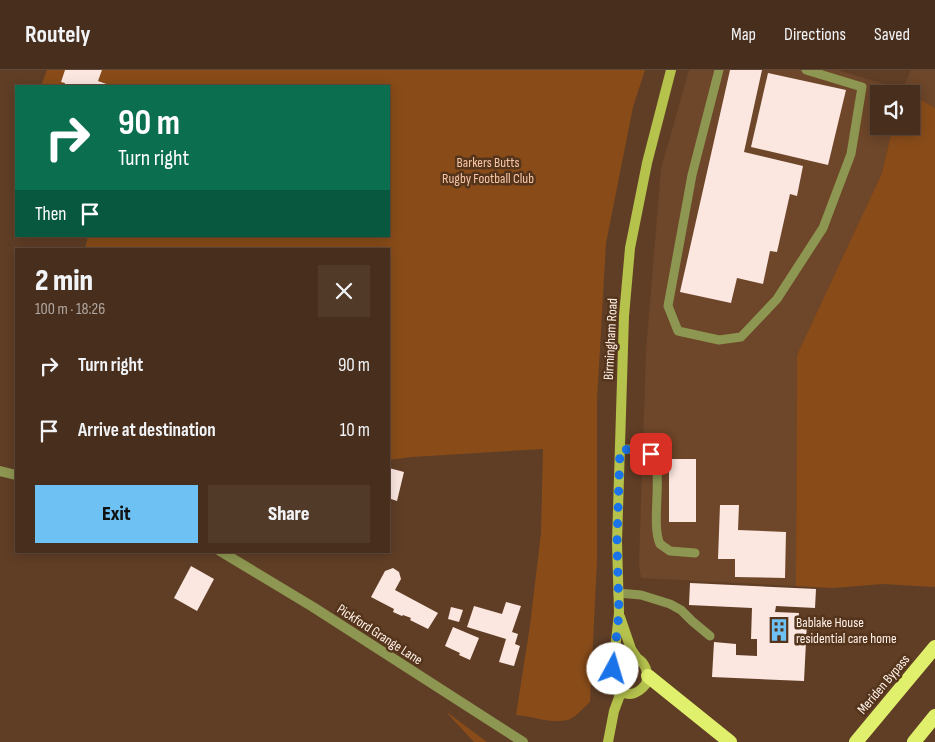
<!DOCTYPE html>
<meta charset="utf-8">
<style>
body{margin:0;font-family:"Sofia Sans Condensed",sans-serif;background:#523a29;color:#f1f3f6;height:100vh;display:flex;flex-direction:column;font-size:19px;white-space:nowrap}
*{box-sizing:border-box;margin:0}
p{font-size:16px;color:#b1a8a3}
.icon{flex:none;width:28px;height:28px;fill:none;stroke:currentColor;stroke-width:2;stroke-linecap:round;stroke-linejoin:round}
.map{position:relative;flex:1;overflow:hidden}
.side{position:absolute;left:15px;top:178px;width:375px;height:305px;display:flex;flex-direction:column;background:#482e1c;border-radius:0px;box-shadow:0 2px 12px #0003,0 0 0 1px #604a3b}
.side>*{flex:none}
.guide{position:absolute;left:15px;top:15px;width:375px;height:152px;border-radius:0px;box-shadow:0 2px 12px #0003,0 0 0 1px #604a3b;background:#0b6e4f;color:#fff;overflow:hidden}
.controls{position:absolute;left:870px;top:15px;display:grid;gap:10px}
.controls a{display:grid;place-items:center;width:50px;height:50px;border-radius:0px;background:#482e1c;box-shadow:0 2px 12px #0003,0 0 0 1px #604a3b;font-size:25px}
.pin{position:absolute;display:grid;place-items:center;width:42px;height:42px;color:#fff;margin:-21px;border-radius:10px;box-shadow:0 2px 8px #0006}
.me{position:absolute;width:55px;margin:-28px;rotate:6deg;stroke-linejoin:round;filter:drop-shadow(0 0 4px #0008)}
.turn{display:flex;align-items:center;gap:18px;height:105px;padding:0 20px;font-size:22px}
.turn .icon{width:65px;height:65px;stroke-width:2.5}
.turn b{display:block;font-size:35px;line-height:42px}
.then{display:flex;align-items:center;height:48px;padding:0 20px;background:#0003;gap:10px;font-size:19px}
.round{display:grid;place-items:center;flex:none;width:52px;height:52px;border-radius:0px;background:#523a29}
.summary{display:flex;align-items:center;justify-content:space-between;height:85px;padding:0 20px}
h1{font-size:30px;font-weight:800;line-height:38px}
.action{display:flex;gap:10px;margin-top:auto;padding:10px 20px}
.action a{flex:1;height:58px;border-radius:0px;background:#6dc2f3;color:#111;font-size:20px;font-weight:800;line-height:58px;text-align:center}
.action a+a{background:#523a29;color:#f1f3f6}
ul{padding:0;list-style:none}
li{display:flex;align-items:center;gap:15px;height:65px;padding:0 20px}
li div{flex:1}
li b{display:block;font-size:19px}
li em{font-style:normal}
header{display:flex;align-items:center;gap:30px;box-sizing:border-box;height:70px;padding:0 25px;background:#482e1c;border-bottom:1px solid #604a3b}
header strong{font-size:24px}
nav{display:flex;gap:28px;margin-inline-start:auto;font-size:18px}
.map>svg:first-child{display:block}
</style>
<header>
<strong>Routely</strong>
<nav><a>Map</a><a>Directions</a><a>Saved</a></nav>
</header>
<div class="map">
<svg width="935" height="672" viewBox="0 0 935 672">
<rect width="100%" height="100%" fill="#603e26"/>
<path fill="#6e4629" d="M689,0H837L902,19L911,0H935V38L902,19L901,24H879V56H893L882,103L797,285L796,516L641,508L639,495L646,281L661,99Z"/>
<g fill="#894c19">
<path d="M47,0H645L633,37L606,173L597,330V491L590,632C584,637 575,648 568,650C551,654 532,646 516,645L530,556L541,463L543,379L411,387L389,390V179H85L88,166H389V16H41Z"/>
<path d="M911,24L935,38V517L883,514L832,518L796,516L797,285L882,103L893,56H911Z"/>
<path d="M447,643H448L487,672H474Z"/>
</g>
<g fill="#fbe6e0">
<path d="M65,0H102L98,11L112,16H64L65,13L61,12Z"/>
<path d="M730,0H762L744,82L803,96L797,126L790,124L777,182L770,181L763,214L737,208L731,233L680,222Z"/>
<path d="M768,3L846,20L828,95L751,77Z"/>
<rect x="669" y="389" width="27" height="63"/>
<path d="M389,398L404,402L397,431L391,429L389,436Z"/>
<path d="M720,435H739L738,460L786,462L785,508L735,507V489H718Z"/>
<path d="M191,496L214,509L197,541L174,528Z"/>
<path d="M393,498L399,502L401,509L395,520L438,543L428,559L410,550L411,548L403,545L402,546L393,542L394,539L371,527L385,501Z"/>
<path d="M690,513L816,519L815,538L776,536L775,542L799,543L798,551L807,552L804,611L712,607L714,572L736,574V585L757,586V569H751L752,538L689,535Z"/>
<path d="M506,532L521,536L512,562L518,564L515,574L520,576L514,596L499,592L506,569L467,557L474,536L502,544Z"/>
<path d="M451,537L463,540L459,552L448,549Z"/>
<path d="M453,557L479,568L470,590L459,585L460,583L445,576Z"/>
</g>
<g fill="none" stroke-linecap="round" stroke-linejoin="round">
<g stroke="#8d9751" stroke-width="9">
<path d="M719,0L692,105L668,236L678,261L719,270L741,267L777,229L823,158L851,84L862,17L806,0"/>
<path d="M620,379C629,379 644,378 651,384C665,398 650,453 660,474L670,481L695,483"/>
<path d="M618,523L641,525L670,534L681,540L692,551L710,566"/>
</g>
<g stroke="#8d9751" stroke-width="10">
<path d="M0,401L16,405"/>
<path d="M220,481L313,537L523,672"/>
</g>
<g stroke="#b5c24c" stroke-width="10">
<path d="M620,547L631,579L637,588"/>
<path d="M613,599C626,574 653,590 646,614C630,634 612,621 613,599L619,543L617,472L624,246L630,178L647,93L671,0"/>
<path d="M608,672L614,641L621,622"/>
</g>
<g stroke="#e1f06c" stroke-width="14">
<path d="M648,606L730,672"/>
<path d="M856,672L935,577"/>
<path d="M914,672L935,646"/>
</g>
</g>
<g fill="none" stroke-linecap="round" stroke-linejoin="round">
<path stroke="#1a73e8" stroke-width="9" stroke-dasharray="0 16.2" d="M613,599L619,543L617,472L620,379L645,381L651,384"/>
</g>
<defs>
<symbol id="building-bare" viewBox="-9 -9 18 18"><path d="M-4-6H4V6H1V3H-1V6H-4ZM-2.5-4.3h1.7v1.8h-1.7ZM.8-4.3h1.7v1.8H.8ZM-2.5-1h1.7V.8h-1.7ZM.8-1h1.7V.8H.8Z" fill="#6dc2f3" stroke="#55341c" stroke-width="2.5" paint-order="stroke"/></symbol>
</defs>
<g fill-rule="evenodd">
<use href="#building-bare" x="763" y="544" width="32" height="32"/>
</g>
<g text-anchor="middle" stroke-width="5" stroke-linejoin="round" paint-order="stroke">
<g font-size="14" fill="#f9c7a6" stroke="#55341c">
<text x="488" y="97">Barkers Butts<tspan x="488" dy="16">Rugby Football Club</tspan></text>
</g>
<g font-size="14" fill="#fff2e9" stroke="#55341c">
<text transform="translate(610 269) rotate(-87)" y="5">Birmingham Road</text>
<text transform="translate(380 564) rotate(33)" y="5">Pickford Grange Lane</text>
<text transform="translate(883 614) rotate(-50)" y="5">Meriden Bypass</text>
</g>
<g font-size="14" fill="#fff2e9" stroke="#55341c" text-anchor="start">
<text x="796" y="557">Bablake House<tspan x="796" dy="16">residential care home</tspan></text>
</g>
</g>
</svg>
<div class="controls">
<a><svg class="icon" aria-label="sound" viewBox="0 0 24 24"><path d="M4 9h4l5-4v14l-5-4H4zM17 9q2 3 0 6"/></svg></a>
</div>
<div class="pin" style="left:651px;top:384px;background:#d93025"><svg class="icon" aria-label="arrive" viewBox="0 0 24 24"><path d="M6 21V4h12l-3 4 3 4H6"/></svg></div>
<svg class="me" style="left:613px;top:599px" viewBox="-20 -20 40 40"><circle r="19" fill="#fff"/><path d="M0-13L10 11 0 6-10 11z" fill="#1a73e8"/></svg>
<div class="guide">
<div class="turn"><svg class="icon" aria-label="right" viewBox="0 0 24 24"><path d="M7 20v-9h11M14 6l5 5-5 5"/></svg><div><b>90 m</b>Turn right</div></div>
<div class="then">Then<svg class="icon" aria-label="arrive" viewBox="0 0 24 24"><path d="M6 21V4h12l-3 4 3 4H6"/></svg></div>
</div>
<section class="side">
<div class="summary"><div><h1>2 min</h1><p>100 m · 18:26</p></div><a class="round"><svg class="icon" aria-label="close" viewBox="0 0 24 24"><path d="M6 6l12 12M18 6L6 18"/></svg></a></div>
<ul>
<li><svg class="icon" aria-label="right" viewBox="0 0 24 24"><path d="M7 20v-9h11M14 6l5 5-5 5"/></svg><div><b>Turn right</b></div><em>90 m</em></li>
<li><svg class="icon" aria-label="arrive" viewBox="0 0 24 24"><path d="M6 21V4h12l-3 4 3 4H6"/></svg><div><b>Arrive at destination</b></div><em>10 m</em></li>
</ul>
<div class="action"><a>Exit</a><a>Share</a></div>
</section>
</div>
